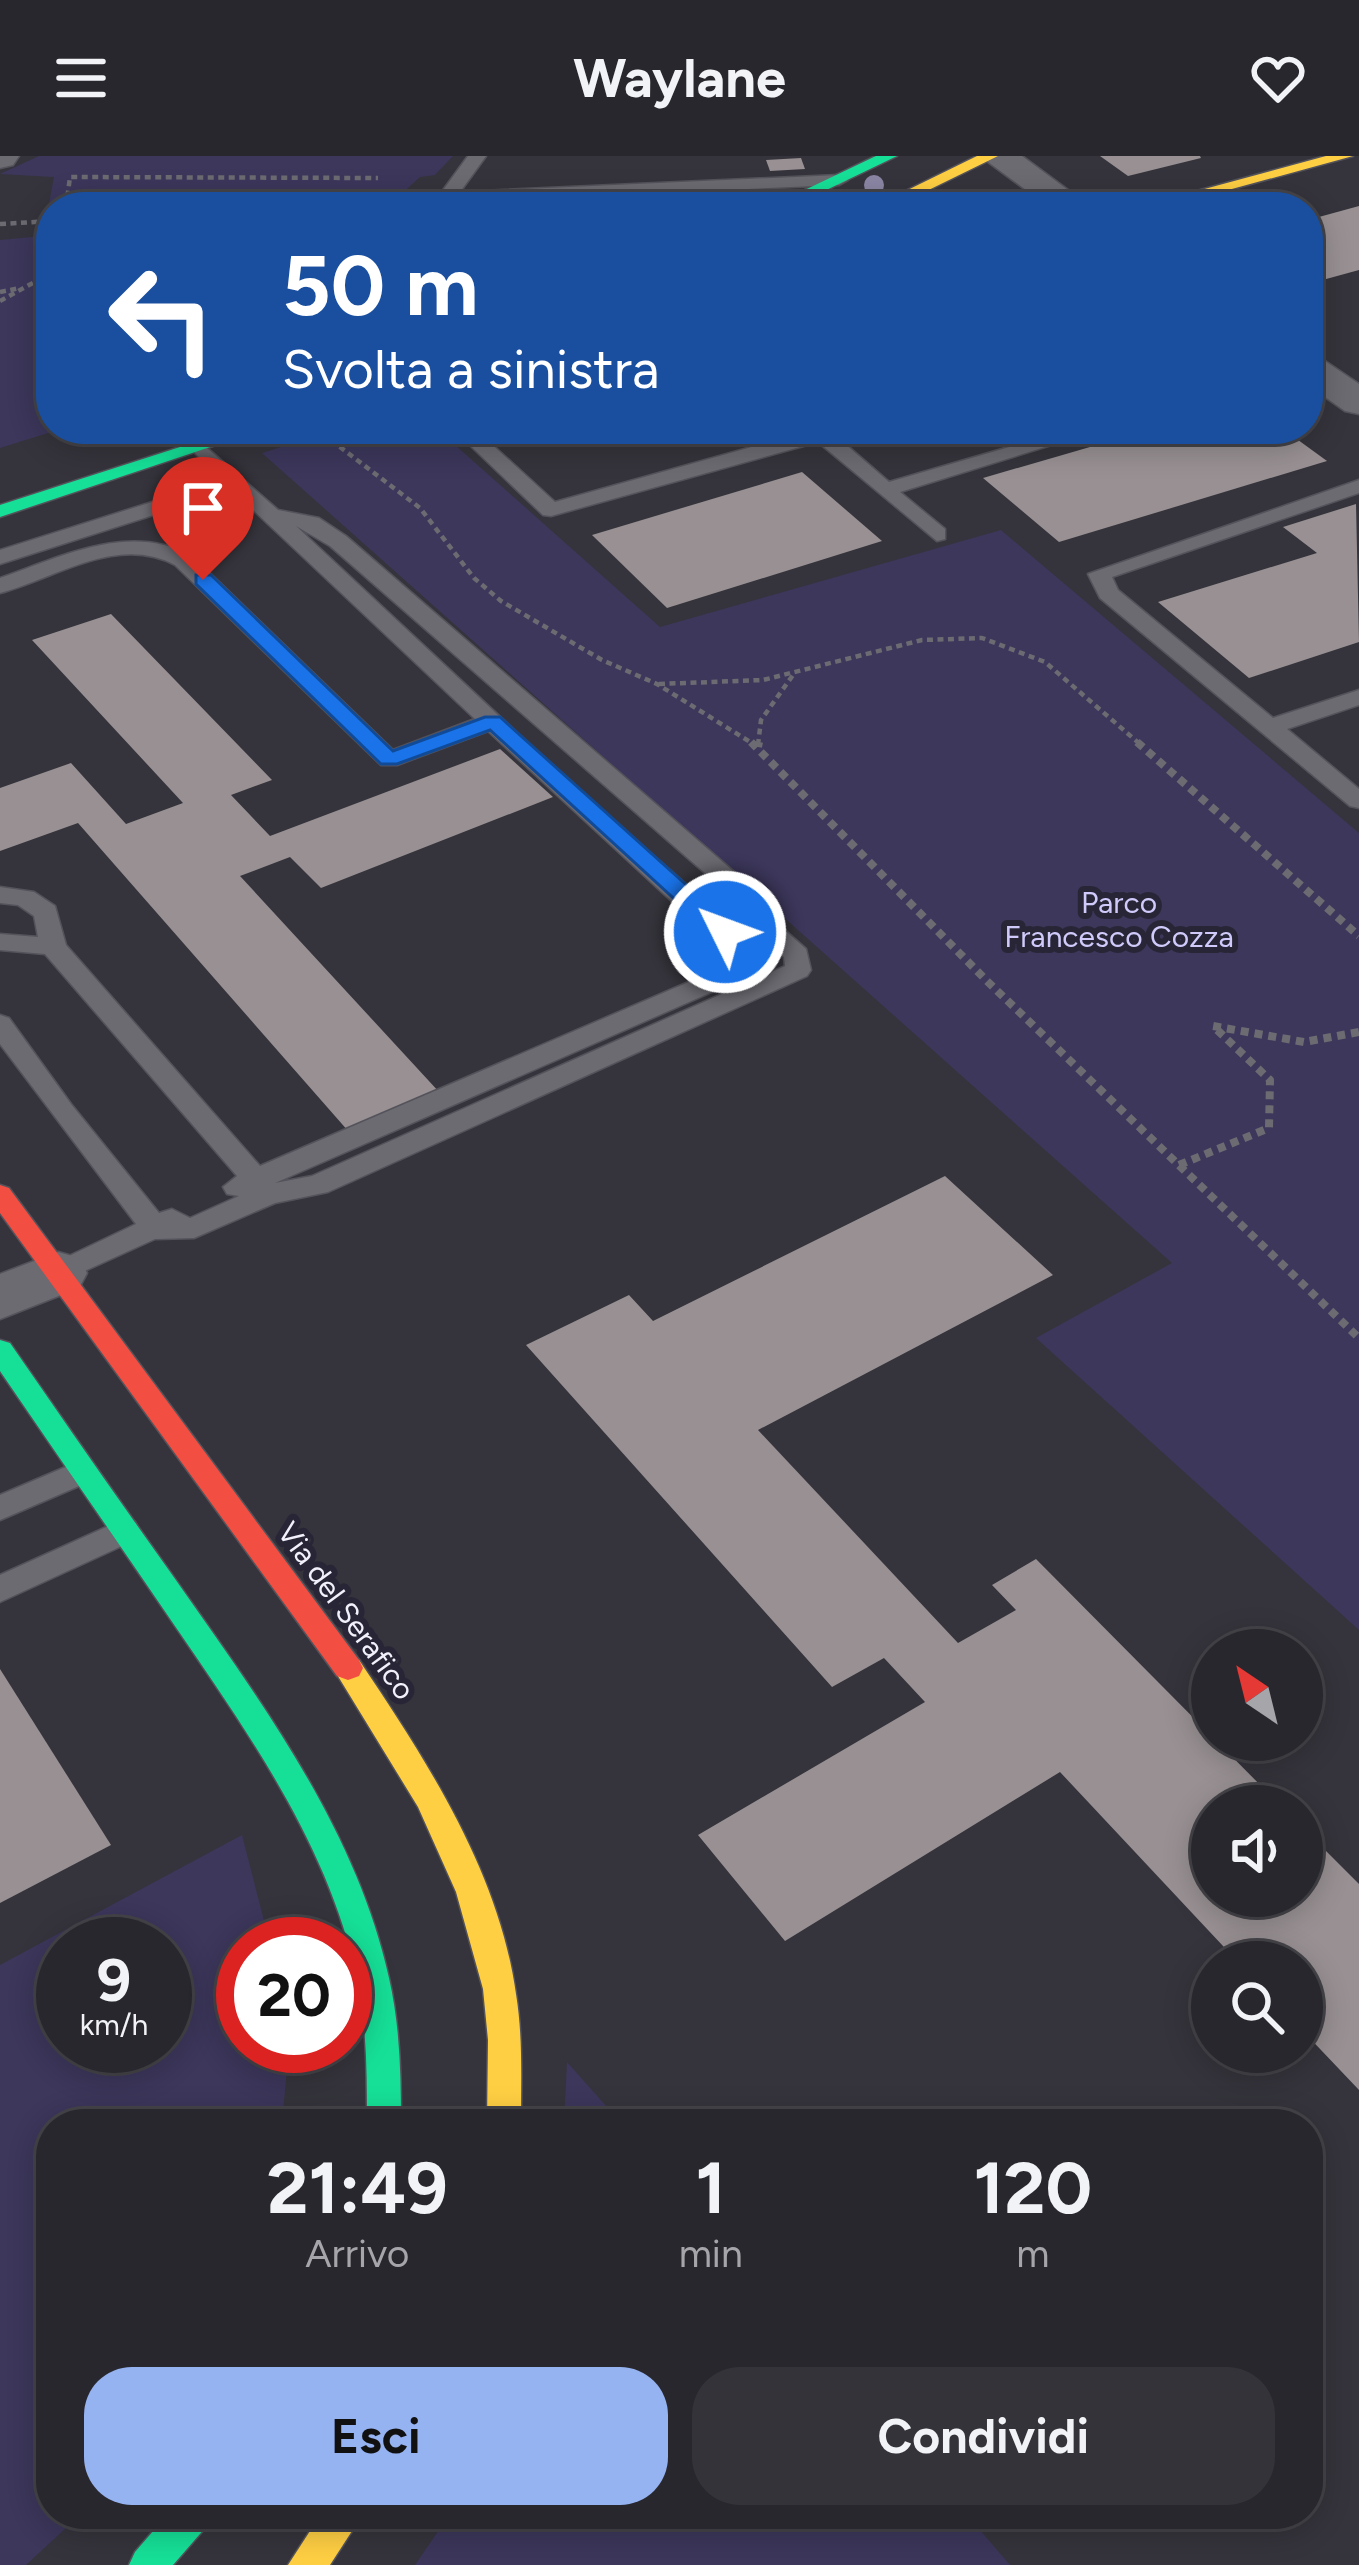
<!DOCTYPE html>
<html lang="it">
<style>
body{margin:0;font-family:Figtree,sans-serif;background:#343339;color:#f1f3f6;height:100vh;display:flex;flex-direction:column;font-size:45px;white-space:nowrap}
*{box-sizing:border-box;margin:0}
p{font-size:39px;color:#a5a5aa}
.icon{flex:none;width:66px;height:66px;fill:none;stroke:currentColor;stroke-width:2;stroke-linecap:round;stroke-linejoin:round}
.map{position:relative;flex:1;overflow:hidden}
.panel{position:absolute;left:36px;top:1953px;width:1287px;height:420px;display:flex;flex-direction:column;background:#28272d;border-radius:48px;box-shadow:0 6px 30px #0003,0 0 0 3px #444449}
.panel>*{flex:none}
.hud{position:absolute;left:36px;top:36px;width:1287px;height:252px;border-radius:48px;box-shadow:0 6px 30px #0003,0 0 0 3px #444449;background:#1a4fa0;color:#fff;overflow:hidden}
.needle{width:78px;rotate:325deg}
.tools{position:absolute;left:1191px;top:1473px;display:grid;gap:24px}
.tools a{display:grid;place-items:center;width:132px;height:132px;border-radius:50%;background:#28272d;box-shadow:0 6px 30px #0003,0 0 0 3px #444449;font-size:60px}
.speed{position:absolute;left:36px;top:1761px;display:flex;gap:24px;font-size:60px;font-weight:700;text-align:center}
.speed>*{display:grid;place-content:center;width:156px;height:156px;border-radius:50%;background:#28272d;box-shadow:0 6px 30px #0003,0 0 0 3px #444449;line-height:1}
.speed small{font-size:30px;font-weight:400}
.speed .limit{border:18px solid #d22;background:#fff;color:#111}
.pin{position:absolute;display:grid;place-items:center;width:102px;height:102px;color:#fff;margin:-123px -51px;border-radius:50% 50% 50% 0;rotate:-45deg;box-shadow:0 0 12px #0007}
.pin .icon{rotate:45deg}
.me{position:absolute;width:132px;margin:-66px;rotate:312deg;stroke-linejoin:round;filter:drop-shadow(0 0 9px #0008)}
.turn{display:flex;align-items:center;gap:42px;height:252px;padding:0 48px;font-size:54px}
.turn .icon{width:156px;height:156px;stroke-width:2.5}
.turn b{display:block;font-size:84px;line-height:102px}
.eta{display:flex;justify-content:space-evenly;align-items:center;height:204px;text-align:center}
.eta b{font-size:72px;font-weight:700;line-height:84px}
.cta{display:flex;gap:24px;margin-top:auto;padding:24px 48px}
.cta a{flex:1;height:138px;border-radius:48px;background:#95b2f1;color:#111;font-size:48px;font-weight:700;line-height:138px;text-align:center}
.cta a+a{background:#343339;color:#f1f3f6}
header{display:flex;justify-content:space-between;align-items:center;height:156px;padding:0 48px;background:#28272d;font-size:54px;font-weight:700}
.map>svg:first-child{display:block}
</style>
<header><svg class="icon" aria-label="menu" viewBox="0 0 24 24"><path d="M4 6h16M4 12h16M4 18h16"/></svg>Waylane<svg class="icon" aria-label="heart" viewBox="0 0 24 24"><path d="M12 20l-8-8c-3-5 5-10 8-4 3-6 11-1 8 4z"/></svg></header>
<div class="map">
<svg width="1359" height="2409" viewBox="0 0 1359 2409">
<rect width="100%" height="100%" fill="#35343c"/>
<g fill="#3c375b" fill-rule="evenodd">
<path d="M39,0H453L435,19L420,21L387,51H51V273H61L0,292V84L43,80L54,21L0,18Z"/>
<path d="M339,273H437L660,471L1001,374L1359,677V1474L1036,1182L1172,1107L262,297Z"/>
<path d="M242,1679L270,1788H243V1890H289L282,1968H51V2358H81L26,2409H0V1809ZM63,1788H165V1890H63Z"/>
<path d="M567,1906L622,1968H564Z"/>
<path d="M450,2358H966L1010,2409H415Z"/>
</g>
<g fill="#989092">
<path d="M1100,0H1200L1201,2L1128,20Z"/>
<path d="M801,2L805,13L770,15L766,4Z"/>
<path d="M1359,50V114L1308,128V64Z"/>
<path d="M1152,273H1283L1327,305L1059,386L983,322Z"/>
<path d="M802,316L882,385L667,452L592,379Z"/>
<path d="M1356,348L1359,486L1249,522L1158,446L1317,397L1283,371Z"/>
<path d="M111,458L272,624L231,639L270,680L500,593L553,641L321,732L290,701L240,720L440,937L349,976L78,667L0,695V632L71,607L126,668L183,647L32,484Z"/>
<path d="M945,1020L1053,1119L758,1274L958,1487L1016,1454L992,1429L1036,1403L1281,1650H1212V1740H1302V1671L1359,1728V1934L1302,1874V1806H1238L1060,1616L785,1785L698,1679L925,1546L884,1502L832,1531L526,1189L629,1139L653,1165Z"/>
<path d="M0,1513L111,1689L0,1747Z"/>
</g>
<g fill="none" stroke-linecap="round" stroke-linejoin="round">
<defs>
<g id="lane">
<path d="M468,0H486L460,36L839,19L848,24L839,29L404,48V40L441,37Z"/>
<path d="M453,273H475L555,346L816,273H850L836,280L889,326L1071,273H1103L900,336L945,373V383L937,385L818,286L551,360L543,359Z"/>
<path d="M199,285L278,354L319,362L346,380L762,740L781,771L806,793L811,814L807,820L328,1036L275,1047L194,1082L155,1083L58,1127L43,1117L48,1110L136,1068L0,888V859L9,862L71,948L159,1057L172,1053L190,1062L239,1040L227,1038L223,1031L237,1020L45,798L0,794V778L38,781L34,760L18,749L0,747V731L34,736L55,750L66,789L260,1010L719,813L733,802L488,575L397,609H381L175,409C118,378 56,422 0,437V422C61,401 128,366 191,399L393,594L475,563L232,334L0,408V394L222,324L189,291ZM296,370L330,390L744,751L763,782L784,801L785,810L312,1020L275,1027L737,825L761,803L734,770L590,645Z"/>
<path d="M1359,324V337L1112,421L1118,434L1273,562L1359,534V549L1287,573L1359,633V652L1350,650L1100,442L1088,418Z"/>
<path d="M82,1304L93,1308L98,1316L93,1324L0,1364V1339Z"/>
<path d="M124,1363L135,1366L140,1375L135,1384L0,1446V1419Z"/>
</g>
<g id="street">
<path d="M0,0H19L13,9L0,12Z"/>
<path d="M980,0H1022L1091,51H1049Z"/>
<path d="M1308,199L1322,203L1359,228V258L1345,255L1308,229Z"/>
<path d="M58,1096L79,1102L87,1117L79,1132L0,1163V1118Z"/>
</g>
<g id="fast">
<path d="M876,0H897L791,51H769Z"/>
<path d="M236,273H264L0,361V349Z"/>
<path d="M0,1184L10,1187C64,1265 118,1343 173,1420C259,1543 356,1672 389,1822C400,1870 401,1919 401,1968H367C367,1919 367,1871 357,1823C330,1692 249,1578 175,1470C117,1385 58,1300 0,1215Z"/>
<path d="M168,2358H212L206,2371L173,2409H129L135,2396Z"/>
</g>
<g id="slow">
<path d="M977,0H998L894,51H873Z"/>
<path d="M1326,0H1353L1166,51H1138Z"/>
<path d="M348,1500L359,1504C426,1604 499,1715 516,1838C523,1881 521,1924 521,1968H487L488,1884L483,1833L456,1736L418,1651L333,1512L337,1504Z"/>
<path d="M321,2358H363L330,2409H288Z"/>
</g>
<path id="jam" d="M0,1029L9,1032L359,1504L363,1512L359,1520L348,1524L337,1520L0,1057Z"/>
</defs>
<use href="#lane" stroke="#54535b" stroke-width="3"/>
<use href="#street" stroke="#54535b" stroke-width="3"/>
<use href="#fast" stroke="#54535b" stroke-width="3"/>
<use href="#slow" stroke="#54535b" stroke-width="3"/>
<use href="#jam" stroke="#54535b" stroke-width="3"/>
<g stroke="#6c6b72" stroke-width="4.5" stroke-dasharray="6 4.5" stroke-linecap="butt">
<path d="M66,51L70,21L378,22"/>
<path d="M0,68L51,65"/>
<path d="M0,136L20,132"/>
<path d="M0,145L51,117"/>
<path d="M323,278L420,352L474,422L501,445L602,504L657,528L755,589"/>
<path d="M659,528L763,524L922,484L982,482L1045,506L1141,589"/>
<path d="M758,589L761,564L793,519"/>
</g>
<g stroke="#6c6b72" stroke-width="8" stroke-dasharray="8 6" stroke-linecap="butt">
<path d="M751,586L987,825L1359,1182"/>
<path d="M1137,586L1359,780"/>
<path d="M758,591L759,586"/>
<path d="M1179,1009L1269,972L1270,924L1213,870L1304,886L1359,876"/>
</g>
<use href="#lane" fill="#6c6b72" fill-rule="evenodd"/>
<use href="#street" fill="#6c6b72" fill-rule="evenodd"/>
<use href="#fast" fill="#16e098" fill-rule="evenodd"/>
<use href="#slow" fill="#ffcf43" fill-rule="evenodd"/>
<use href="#jam" fill="#f24e42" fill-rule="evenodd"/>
</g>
<circle fill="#8a86a4" cx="874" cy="29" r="10"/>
<path fill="#1a73e8" stroke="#114b97" stroke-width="3" d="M196,419H211L393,595L485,561H500L733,771V782H717L490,574L397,608H381L196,428Z"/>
<g text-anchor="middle" stroke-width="12" stroke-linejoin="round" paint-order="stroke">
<g font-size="30" fill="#cfcafa" stroke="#282636">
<text x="1119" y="757">Parco<tspan x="1119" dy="34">Francesco Cozza</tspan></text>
</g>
<g font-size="30" fill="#f1f0fb" stroke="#282636">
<text transform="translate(346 1455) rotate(54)" y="10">Via del Serafico</text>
</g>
</g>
</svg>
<div class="tools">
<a><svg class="needle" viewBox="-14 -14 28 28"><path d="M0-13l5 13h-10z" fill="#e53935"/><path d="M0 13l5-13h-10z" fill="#a5a5aa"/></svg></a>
<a><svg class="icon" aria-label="sound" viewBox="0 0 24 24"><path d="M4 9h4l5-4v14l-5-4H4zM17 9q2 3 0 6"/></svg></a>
<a><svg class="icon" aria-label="search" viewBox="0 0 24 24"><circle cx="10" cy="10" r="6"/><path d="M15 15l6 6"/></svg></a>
</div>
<div class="speed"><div>9<small>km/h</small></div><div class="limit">20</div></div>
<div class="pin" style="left:203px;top:424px;background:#d93025"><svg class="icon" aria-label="arrive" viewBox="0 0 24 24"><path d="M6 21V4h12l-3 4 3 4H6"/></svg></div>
<svg class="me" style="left:725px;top:776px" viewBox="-20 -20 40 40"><circle r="17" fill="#1a73e8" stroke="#fff" stroke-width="3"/><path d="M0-11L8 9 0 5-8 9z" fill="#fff"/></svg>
<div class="hud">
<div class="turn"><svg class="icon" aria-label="left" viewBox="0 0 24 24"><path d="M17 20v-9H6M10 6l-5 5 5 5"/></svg><div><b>50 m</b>Svolta a sinistra</div></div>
</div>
<section class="panel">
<div class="eta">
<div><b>21:49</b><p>Arrivo</p></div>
<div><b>1</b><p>min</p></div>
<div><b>120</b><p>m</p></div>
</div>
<div class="cta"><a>Esci</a><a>Condividi</a></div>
</section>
</div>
